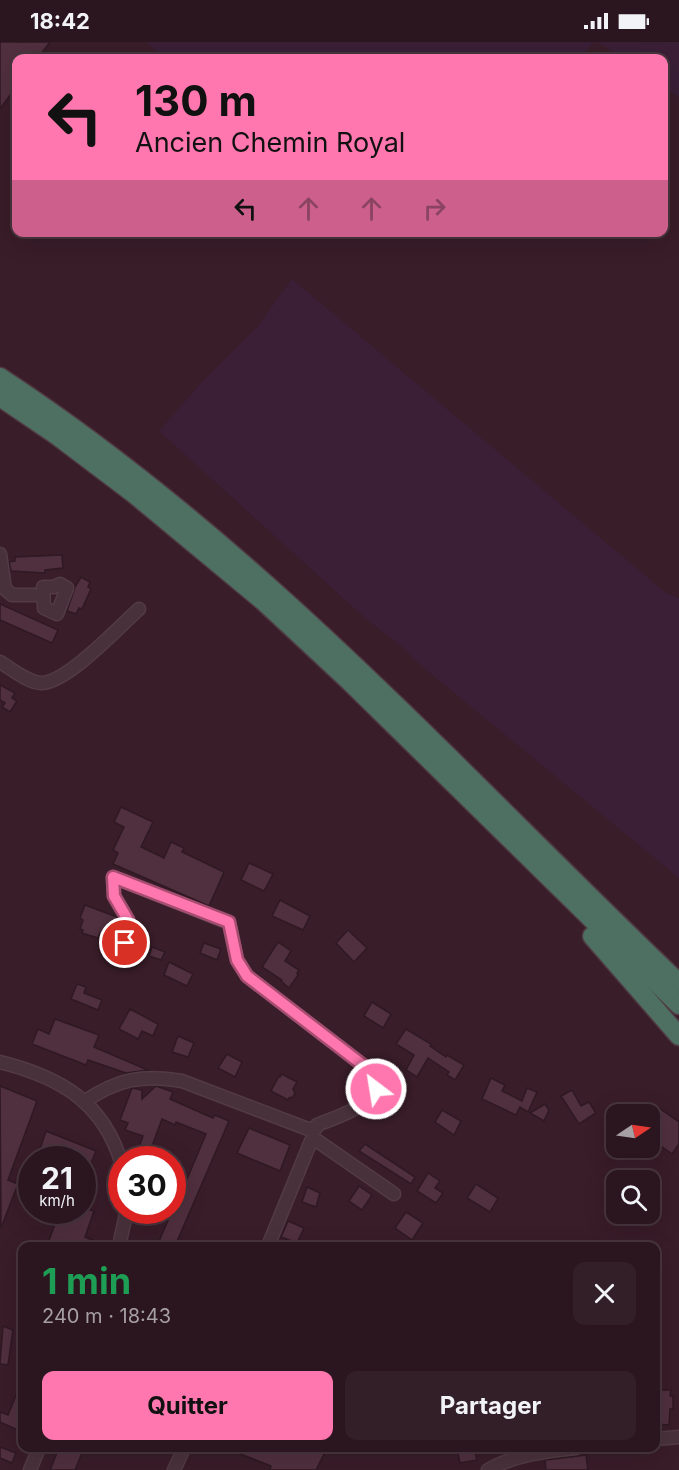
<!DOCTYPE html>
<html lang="fr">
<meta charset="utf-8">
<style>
body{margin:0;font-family:Inter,sans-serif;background:#331f28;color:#f1f3f6;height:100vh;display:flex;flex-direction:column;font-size:22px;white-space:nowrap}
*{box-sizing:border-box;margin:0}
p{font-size:20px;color:#a69fa4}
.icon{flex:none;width:33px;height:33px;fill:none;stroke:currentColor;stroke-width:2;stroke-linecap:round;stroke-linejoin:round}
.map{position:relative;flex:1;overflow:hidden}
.sheet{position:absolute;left:18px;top:1200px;width:642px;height:210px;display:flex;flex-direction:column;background:#2b161f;border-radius:12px;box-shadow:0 6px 24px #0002,0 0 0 2px #47353d}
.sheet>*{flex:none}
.top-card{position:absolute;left:12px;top:12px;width:656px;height:183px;border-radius:12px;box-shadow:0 6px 24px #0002,0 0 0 2px #47353d;background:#ff77ae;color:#111;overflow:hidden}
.needle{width:39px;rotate:77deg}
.tools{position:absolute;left:606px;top:1062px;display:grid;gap:12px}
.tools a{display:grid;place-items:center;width:54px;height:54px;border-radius:12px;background:#2b161f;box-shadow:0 6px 24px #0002,0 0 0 2px #47353d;font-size:30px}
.speed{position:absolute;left:18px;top:1104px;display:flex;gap:12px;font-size:30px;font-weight:700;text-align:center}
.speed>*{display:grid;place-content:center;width:78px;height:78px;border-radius:50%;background:#2b161f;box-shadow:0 6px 24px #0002,0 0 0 2px #47353d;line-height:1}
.speed small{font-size:15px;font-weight:400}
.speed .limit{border:9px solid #d22;background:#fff;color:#111}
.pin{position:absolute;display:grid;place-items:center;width:51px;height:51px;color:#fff;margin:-26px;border:3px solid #fff;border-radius:50%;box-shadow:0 2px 6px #0007}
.me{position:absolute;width:66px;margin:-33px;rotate:329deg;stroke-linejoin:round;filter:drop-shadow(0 0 4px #0008)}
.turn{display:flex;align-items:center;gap:21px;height:126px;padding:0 24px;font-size:27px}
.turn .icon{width:78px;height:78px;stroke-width:2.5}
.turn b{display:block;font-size:42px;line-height:51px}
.lanes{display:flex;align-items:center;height:57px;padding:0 24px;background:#0003;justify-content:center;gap:30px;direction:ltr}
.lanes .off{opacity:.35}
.round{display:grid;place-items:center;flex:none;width:63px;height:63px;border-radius:12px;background:#331f28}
.headline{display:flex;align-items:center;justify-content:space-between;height:102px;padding:0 24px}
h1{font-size:36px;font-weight:700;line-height:45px;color:#1e9e55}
.action{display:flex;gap:12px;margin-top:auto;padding:12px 24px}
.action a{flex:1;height:69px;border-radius:12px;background:#ff77ae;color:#111;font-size:24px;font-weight:700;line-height:69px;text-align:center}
.action a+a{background:#331f28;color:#f1f3f6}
.status{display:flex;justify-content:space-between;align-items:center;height:42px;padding:0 30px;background:#2b161f;direction:ltr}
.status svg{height:16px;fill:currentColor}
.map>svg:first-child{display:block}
</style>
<div class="status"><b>18:42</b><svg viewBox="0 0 49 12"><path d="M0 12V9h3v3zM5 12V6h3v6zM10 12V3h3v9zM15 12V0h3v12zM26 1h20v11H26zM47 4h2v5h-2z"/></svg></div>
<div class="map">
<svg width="679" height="1428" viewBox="0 0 679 1428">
<rect width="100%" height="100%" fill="#391d29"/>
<g fill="#3a1f37">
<path d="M146,0H594L581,16H164Z"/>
<path d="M598,0H679V55L663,45V16H622Z"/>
<path d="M292,237L666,551L679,556V836L412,616L406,608L365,576L159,389L202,340L258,284Z"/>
</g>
<g fill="#502f3e" stroke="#2f1922" stroke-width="1.5">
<path d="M0,0H50L38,16H16V45L0,67Z"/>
<path d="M62,513L63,526L45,528V531L11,529L9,520L15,519V515Z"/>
<path d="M81,535L90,540L88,545L91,547L82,567L79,566L76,572L67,569L75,545Z"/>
<path d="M0,562L58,588L52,601L0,578Z"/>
<path d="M0,643L15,651L12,656L17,659L10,670L2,665L5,661L0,658Z"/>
<path d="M121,765L153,780L141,805L164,816L171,800L184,806L182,810L224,830L209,864L113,822L118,811L113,808L124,785L114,780Z"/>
<path d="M249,821L273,832L264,849L241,838Z"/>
<path d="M280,858L310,874L303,888L272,874Z"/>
<path d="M85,863L117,875L119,880L116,897L100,891L98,896L82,891L83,888L80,887L83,878L80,876Z"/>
<path d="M348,888L367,906L354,920L336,901Z"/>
<path d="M278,900L291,909L285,919L299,928L297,931L298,933L289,946L281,939L282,938L262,925Z"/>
<path d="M204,901L221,907L217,918L200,911Z"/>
<path d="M152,905L165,910L161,918L149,914Z"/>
<path d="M169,920L193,932L187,944L164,933Z"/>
<path d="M77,942L86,945L84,951L102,958L98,968L71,957Z"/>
<path d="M372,960L391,972L383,986L364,974Z"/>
<path d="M130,967L158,982L153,994L142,989L138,997L119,987Z"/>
<path d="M55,977L99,993L94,1005L148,1028L126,1031L88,1018L86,1023L32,1002L38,987L49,992Z"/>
<path d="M406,987L431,1002L430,1004L446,1015L447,1013L464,1023L455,1038L447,1033L449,1030L428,1016L417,1035L406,1028L414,1013L396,1002Z"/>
<path d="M178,994L194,1001L188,1015L172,1010Z"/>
<path d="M227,1012L242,1020L235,1035L218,1026Z"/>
<path d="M282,1032L297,1040L293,1047L295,1051L293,1055L289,1056L288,1058L271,1049L279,1034L280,1035Z"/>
<path d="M491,1036L505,1043L502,1049L522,1059L527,1046L537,1050L528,1070L520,1065L516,1073L482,1057Z"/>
<path d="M0,1044L37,1059L8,1138L18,1142L1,1186Z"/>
<path d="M156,1044L173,1050L170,1057L213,1076L215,1073L229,1079L175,1204H157L172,1169V1131L187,1137L206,1092L176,1080L175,1083L162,1077L148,1115L137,1111L143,1094L125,1088L128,1081L120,1078L132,1046L142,1048V1057Z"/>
<path d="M572,1048L581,1064L589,1060L596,1071L579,1082L561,1054Z"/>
<path d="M545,1062L549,1068L544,1079L530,1071Z"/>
<path d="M656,1064L679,1080V1102L672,1112L650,1096V1074Z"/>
<path d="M442,1068L461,1079L454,1093L435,1080Z"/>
<path d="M249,1086L290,1103L280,1129L237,1111Z"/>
<path d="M46,1089L96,1109L83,1141L82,1118H68L40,1107Z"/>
<path d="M365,1102L415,1135L411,1142L359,1109Z"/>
<path d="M428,1131L440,1139L435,1146L443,1151L436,1161L417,1149Z"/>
<path d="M476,1142L498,1156L490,1170L467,1156Z"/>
<path d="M359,1144L372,1153L362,1168L349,1159Z"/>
<path d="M307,1145L320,1151L316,1165L302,1160Z"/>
<path d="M82,1165L94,1169L85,1195L107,1204H47L60,1168H82Z"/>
<path d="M406,1170L423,1181L412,1198L395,1186Z"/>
<path d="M288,1179L304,1186L297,1201L281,1195Z"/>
<path d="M3,1284L13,1288L8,1323L0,1322Z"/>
<path d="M22,1339V1390L0,1380V1370L8,1373Z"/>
<path d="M656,1348H671L670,1354H673V1367H670L669,1383L656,1382Z"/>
<path d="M0,1405L16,1411L12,1421L0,1416Z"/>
<path d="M59,1406H84L75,1428H50Z"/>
<path d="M225,1406H327L316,1428H270L271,1424Z"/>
<path d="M461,1406H474L477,1418L460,1421L458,1411L462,1410Z"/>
<path d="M586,1413L588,1428H546L545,1418Z"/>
</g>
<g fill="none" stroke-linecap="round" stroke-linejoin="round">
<defs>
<g id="minor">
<path d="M0,512L5,547L12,553H43"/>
<path d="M60,542L67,546L57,572L44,566L43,545H54Z"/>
<path d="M0,620C12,627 27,640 41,641C67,641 119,585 139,567"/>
<path d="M0,1020C60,1035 104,1060 122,1123"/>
<path d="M84,1060C117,1037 143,1032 182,1039L308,1087L316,1086L317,1083C338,1074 397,1058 368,1027L247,934L237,918L229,881L113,835L114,854L128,878L125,901"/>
<path d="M316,1098L394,1152"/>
<path d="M119,1204L127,1168"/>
<path d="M268,1204L311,1099"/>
<path d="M656,1397L679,1395"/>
<path d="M30,1428L39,1406"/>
<path d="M174,1428L184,1406"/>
<path d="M488,1428C514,1413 546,1409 576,1406"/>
</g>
<g id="highway">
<path d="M0,335C257,503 459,731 679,941"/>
<path d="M0,355L56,393L134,452L263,559L350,640L679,963"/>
<path d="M592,894L679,994"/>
</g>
</defs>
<use href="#minor" stroke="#523b44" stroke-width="15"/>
<use href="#highway" stroke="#503943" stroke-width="21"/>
<use href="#minor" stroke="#49313b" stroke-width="12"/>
<use href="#highway" stroke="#4d7062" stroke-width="18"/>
</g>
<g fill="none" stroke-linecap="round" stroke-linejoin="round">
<defs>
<path id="route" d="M125,901L128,878L114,854L113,835L229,880L237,918L247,934L368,1027L374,1033L376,1047"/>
</defs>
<use href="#route" stroke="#a64d71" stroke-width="15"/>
<use href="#route" stroke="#ff77ae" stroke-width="10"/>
</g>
</svg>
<div class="tools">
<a><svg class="needle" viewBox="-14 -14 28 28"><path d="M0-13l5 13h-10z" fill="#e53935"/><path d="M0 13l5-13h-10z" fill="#a69fa4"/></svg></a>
<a><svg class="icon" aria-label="search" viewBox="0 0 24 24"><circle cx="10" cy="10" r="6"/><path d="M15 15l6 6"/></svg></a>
</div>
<div class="speed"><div>21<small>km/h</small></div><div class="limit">30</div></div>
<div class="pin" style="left:125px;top:901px;background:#d93025"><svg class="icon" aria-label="arrive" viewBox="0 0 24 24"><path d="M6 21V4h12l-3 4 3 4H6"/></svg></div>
<svg class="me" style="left:376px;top:1047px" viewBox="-20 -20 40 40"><circle r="17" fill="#ff77ae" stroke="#fff" stroke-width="3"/><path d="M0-11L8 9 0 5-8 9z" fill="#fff"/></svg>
<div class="top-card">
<div class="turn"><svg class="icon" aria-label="left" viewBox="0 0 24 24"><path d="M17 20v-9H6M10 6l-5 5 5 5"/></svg><div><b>130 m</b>Ancien Chemin Royal</div></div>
<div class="lanes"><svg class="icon" aria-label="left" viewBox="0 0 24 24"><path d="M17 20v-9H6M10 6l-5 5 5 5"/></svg><svg class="icon off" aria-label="ahead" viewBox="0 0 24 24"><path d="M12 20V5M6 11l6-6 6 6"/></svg><svg class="icon off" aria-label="ahead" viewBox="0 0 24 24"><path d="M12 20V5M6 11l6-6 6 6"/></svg><svg class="icon off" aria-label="right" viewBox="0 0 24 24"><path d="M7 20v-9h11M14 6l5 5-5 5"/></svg></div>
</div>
<section class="sheet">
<div class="headline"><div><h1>1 min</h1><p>240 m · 18:43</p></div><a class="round"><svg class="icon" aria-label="close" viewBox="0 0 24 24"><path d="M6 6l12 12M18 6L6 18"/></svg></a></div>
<div class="action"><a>Quitter</a><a>Partager</a></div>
</section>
</div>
